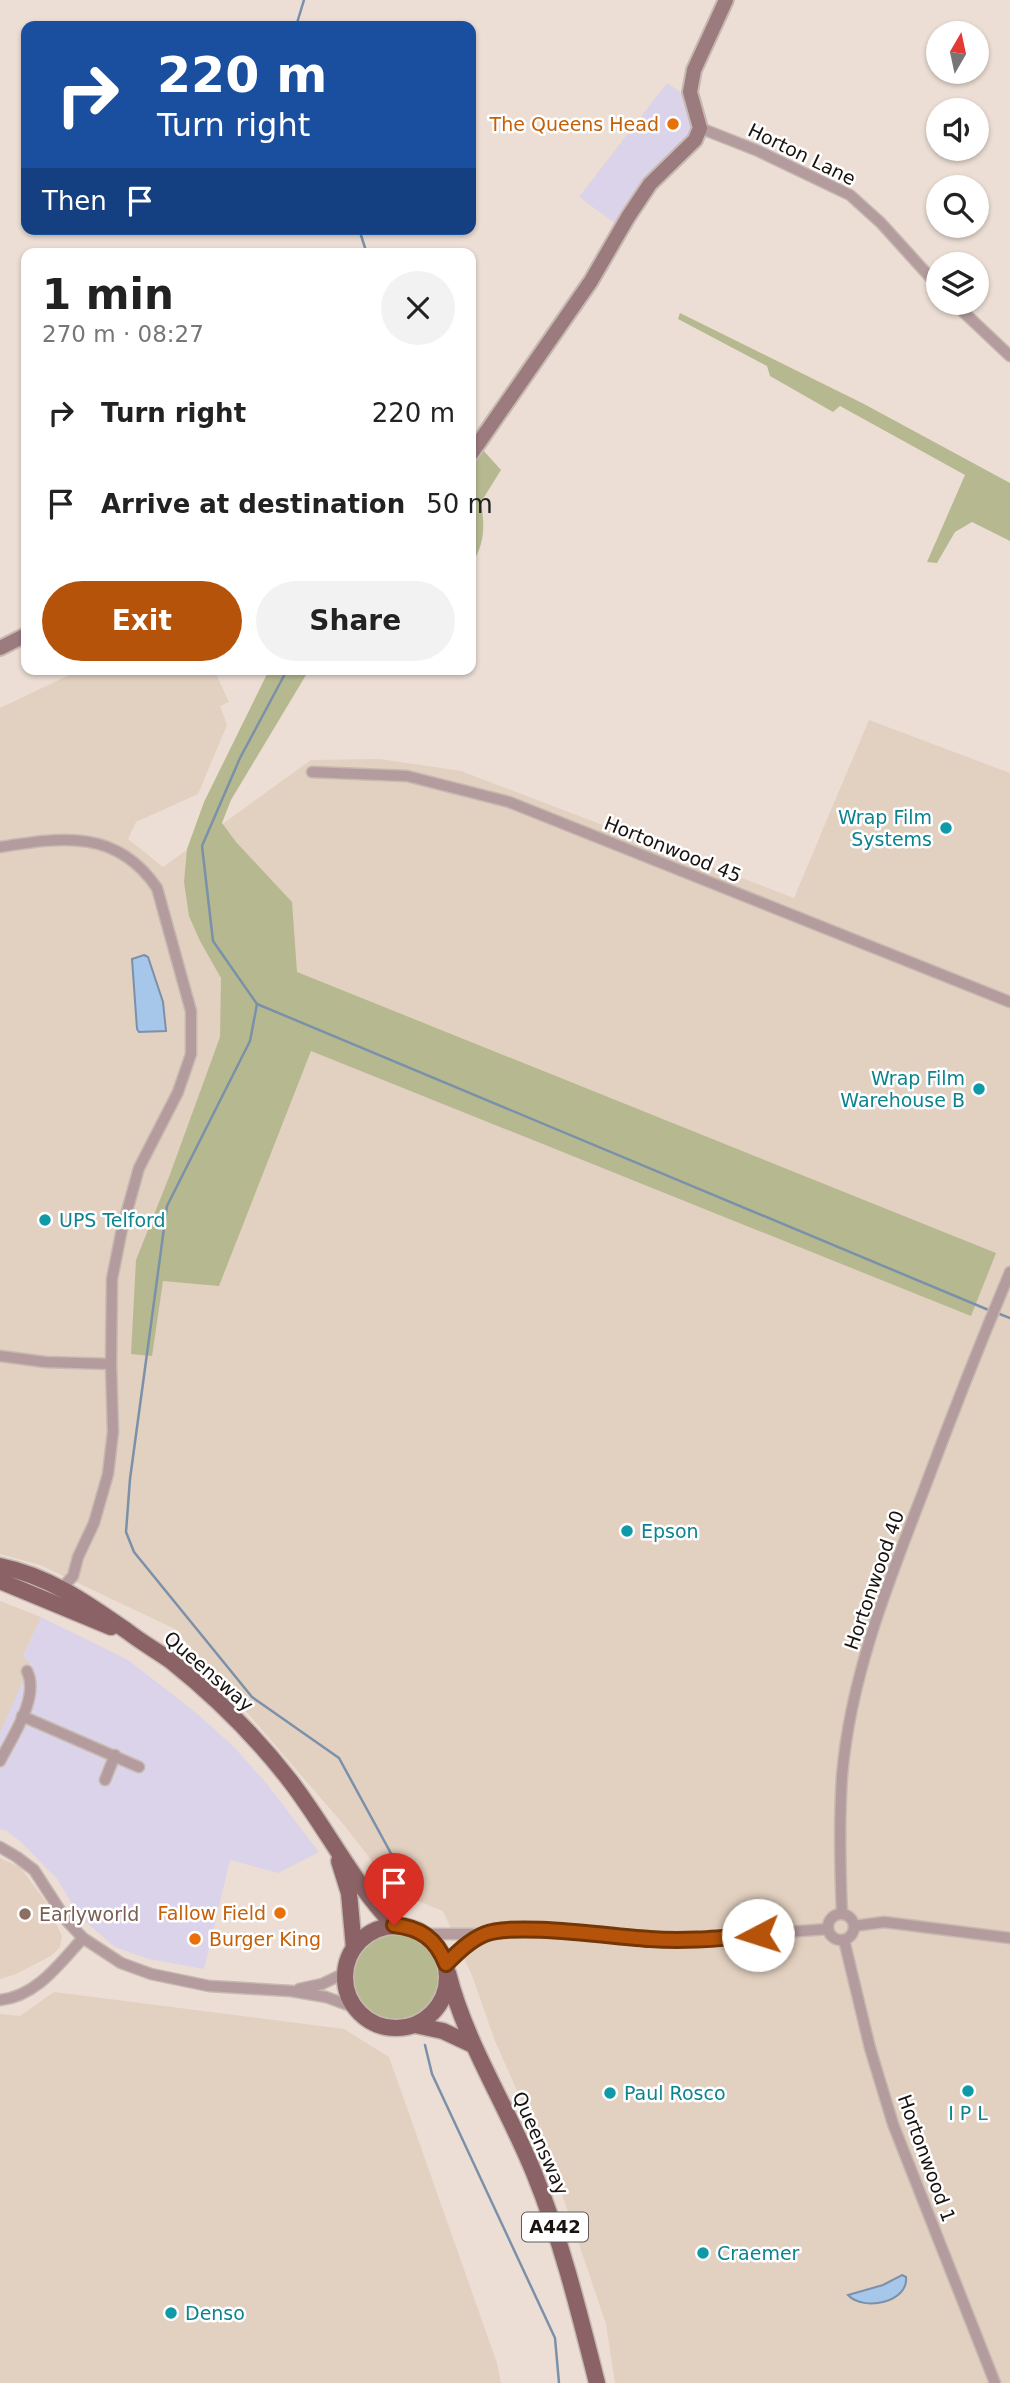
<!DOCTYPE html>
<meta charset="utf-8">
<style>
body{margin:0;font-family:"DejaVu Sans",sans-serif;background:#f2f2f2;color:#222;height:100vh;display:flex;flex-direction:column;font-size:26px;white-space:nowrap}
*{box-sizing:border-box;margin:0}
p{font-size:23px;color:#767676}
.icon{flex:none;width:38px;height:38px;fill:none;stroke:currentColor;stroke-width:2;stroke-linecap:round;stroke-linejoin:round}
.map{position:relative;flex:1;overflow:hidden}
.drawer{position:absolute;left:21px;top:248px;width:455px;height:427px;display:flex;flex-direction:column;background:#fff;border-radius:14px;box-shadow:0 2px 5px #0004}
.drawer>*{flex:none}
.top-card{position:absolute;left:21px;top:21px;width:455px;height:214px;border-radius:14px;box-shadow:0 2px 5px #0004;background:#1a4fa0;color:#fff;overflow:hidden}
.needle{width:46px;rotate:9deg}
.tools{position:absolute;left:926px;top:21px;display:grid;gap:14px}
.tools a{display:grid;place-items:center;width:63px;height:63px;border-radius:50%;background:#fff;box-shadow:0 2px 5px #0004;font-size:35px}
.pin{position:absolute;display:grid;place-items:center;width:60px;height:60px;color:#fff;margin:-72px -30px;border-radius:50% 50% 50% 0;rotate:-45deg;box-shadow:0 0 7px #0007}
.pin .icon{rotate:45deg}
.me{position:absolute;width:77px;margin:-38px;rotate:265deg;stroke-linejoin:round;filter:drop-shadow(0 0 5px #0008)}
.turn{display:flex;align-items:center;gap:24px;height:147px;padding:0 21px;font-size:32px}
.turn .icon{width:91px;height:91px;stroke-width:2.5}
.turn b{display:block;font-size:49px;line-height:60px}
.then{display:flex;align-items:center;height:66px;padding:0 21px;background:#0003;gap:14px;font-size:26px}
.round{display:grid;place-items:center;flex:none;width:74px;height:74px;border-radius:37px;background:#f2f2f2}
.headline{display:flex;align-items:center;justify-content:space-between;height:119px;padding:0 21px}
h1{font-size:42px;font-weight:600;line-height:52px}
.button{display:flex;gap:14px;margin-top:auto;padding:14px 21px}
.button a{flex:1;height:80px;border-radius:42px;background:#b45309;color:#fff;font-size:28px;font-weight:600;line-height:80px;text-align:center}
.button a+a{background:#f2f2f2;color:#222}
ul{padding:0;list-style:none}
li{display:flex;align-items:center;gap:21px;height:91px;padding:0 21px}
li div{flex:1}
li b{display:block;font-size:26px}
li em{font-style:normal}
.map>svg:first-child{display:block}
</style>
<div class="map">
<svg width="1010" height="2383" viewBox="0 0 1010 2383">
<rect width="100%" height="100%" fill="#ecded4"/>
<g fill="#dad3e9">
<path d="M667,83L683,94L686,110L696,129L632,199L615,223L579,197Z"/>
<path d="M41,1617L128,1660L194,1711L233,1746L267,1784L319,1852L278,1873L230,1860L204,1969L149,1959L115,1947L79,1916L58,1880L23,1844L7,1831L0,1829V1733L23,1657Z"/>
</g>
<g fill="#e2d0c0">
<path d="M80,670H214L229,702L220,706L227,725L198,794L136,822L128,839L163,867L311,760L380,759L461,771L794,898L869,720L1010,773V2383H615L606,2324L559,2185L495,2041L473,1978L443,1911L397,1893L344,1825L175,1629L40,1565L0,1554V708Z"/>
<path d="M0,1601L41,1617L23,1656L30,1664L0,1733Z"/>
<path d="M54,1992L344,2029L389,2057L497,2363L501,2383H0V2014L20,2016Z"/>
</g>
<path fill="#e4d0c0" d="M0,1858L20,1867L46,1902L62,1936L60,1947L51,1956L16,1974L0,1979Z"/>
<g fill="#b6b990">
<path d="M680,313L864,404L1010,483V541L972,522L955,532L937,563L927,562L965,475L840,406L833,412L770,376L767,366L678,319Z"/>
<path d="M483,450L501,470L481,502C485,527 485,544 471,565V468Z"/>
<path d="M269,670H309L231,800L222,823L236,842L292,902L297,972L996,1253L971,1316L311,1051L219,1286L163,1281L152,1356L131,1354L136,1260L169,1177L220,1037L221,978L200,941L189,916L184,882L187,849L204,802Z"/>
<circle cx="396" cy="1977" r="43"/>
</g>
<g fill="#a6c6ea" stroke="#7b90a9" stroke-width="2">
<path d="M144,955L148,957L163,1002L166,1031L139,1032L137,1029L132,959Z"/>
<path d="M902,2275L906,2277C909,2302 864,2312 848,2295L883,2285Z"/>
</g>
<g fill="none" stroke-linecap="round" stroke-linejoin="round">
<g stroke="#7b90a9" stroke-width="2.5">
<path d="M298,26L297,23L304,0"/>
<path d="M359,229L367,254"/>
<path d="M287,670L240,758L202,846L213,941L257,1004L991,1311"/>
<path d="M257,1004L250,1041L167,1206L130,1479L126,1532L134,1552L252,1697L339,1758L400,1870L408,1900"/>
<path d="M997,1313L1010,1318"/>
<path d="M425,2045L432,2074L555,2338L559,2383"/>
</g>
<defs>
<g id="street">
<path d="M700,128L756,150L850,195L881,223L938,286"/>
<path d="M954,303L1010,356"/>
<path d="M312,772L407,776L509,802L1010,1002"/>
<path d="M0,847C63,837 117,829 157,888L191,1011V1054L178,1092L139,1168L122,1229L112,1279L111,1364L113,1432L108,1474L94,1523L78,1557L73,1576L62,1588"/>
<path d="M0,1356L45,1362L111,1364"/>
<path d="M22,1716L139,1767"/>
<path d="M0,1761C12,1737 40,1697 27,1671"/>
<path d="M105,1780L115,1755"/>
<path d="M0,1847L17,1857L34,1870L67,1921L83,1938L121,1963L151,1974L209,1986L291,1991L326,1997L356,2008"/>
<path d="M842,1914C840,1868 839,1822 842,1776C850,1679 887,1585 922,1495C950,1420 979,1346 1010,1272"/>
<circle cx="841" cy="1927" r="13"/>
<path d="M854,1926L884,1922L1010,1938"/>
<path d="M426,1934H485L527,1931L673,1940L828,1929"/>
<path d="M844,1940L870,2048L893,2124L995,2383"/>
<path d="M446,1963L461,1949L485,1935"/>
<path d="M299,1989L322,1984L345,1973"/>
<path d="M0,2000C37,1996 60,1963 83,1938"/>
</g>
<g id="secondary">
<path d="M471,454L591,281L628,217L650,184L695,140L700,128L690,92L694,70L726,0"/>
<path d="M0,648L26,635"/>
</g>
<g id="primary">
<path d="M0,1566C49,1576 87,1603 127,1631C141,1642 157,1651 171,1661C215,1696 257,1738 291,1782C327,1829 353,1883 394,1925"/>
<path d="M0,1581L111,1627"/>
<path d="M339,1861L349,1893L354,1948"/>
<circle cx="396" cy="1977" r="51"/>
<path d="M448,1973C466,2044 507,2106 534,2173C562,2242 579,2312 597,2383"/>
<path d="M415,2025L443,2031L473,2045"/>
</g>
</defs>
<use href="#street" stroke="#c6b9b1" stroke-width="13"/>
<use href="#secondary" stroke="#c6b9b1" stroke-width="18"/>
<use href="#primary" stroke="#c6b9b1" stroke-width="19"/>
<use href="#street" stroke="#b49c9e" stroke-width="10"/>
<use href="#secondary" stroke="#9c7b7e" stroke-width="14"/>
<use href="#primary" stroke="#8b6367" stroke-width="16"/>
</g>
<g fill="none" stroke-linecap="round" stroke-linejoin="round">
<defs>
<path id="route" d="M394,1925C420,1928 436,1938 446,1964C457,1953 470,1940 485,1934C514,1922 614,1937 650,1939C686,1942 722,1938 758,1935"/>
</defs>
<use href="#route" stroke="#753606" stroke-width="18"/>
<use href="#route" stroke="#b45309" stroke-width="12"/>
</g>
<g fill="#e8710a" stroke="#fff" stroke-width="2.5">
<circle cx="673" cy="124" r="7"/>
<circle cx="280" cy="1913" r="7"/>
<circle cx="195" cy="1939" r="7"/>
</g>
<g fill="#0f9aa8" stroke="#fff" stroke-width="2.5">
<circle cx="946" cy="828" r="7"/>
<circle cx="979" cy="1089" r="7"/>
<circle cx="45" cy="1220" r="7"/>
<circle cx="627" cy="1531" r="7"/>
<circle cx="968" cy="2091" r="7"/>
<circle cx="610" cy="2093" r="7"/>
<circle cx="703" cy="2253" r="7"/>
<circle cx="171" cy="2313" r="7"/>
</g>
<circle fill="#8d6e63" stroke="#fff" stroke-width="2.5" cx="25" cy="1914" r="7"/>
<g text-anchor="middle" stroke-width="5" stroke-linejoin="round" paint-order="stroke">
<rect fill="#fff" stroke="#5d5a58" stroke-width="2" x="522" y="2212.5" width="66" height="29" rx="5"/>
<g font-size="18" font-weight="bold" fill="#181310">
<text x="555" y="2233">A442</text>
</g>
<g font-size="19" fill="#c56008" stroke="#fff" text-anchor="end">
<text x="659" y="131">The Queens Head</text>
<text x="266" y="1920">Fallow Field</text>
<text x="209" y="1946" text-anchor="start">Burger King</text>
</g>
<g font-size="19" fill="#181310" stroke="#fff">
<text transform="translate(802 154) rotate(26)" y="7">Horton Lane</text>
<text transform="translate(673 849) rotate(22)" y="7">Hortonwood 45</text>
<text transform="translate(874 1580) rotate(-71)" y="7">Hortonwood 40</text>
<text transform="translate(209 1671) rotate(41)" y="7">Queensway</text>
<text transform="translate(541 2143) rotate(66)" y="7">Queensway</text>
<text transform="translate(927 2158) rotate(70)" y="7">Hortonwood 1</text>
</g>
<g font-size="19" fill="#0d838f" stroke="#fff" text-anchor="start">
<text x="932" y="824" text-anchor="end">Wrap Film<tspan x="932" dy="22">Systems</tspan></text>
<text x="965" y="1085" text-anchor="end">Wrap Film<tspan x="965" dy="22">Warehouse B</tspan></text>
<text x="59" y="1227">UPS Telford</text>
<text x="641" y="1538">Epson</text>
<text x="624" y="2100">Paul Rosco</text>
<text x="968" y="2120" text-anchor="middle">I P L</text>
<text x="717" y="2260">Craemer</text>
<text x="185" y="2320">Denso</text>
</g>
<g font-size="19" fill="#785e54" stroke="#fff" text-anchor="start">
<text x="39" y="1921">Earlyworld</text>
</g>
</g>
</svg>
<div class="tools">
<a><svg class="needle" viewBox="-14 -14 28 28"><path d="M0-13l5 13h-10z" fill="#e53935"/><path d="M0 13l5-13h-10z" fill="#767676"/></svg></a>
<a><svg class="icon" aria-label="sound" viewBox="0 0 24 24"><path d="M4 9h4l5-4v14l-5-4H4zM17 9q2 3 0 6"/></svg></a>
<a><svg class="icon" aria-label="search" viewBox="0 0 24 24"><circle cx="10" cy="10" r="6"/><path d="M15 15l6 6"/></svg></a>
<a><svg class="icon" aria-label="layers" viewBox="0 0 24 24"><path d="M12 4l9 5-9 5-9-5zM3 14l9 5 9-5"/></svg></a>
</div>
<div class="pin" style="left:394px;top:1925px;background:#d93025"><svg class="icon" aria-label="arrive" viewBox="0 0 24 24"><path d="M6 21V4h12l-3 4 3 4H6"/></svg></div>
<svg class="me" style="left:758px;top:1935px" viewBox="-20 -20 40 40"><circle r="19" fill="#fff"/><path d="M0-13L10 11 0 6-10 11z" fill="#b45309"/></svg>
<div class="top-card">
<div class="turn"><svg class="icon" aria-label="right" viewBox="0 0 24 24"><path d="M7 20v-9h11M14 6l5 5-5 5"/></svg><div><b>220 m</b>Turn right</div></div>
<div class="then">Then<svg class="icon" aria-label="arrive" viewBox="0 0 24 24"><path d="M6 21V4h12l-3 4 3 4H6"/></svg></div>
</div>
<section class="drawer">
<div class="headline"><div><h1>1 min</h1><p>270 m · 08:27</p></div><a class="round"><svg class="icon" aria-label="close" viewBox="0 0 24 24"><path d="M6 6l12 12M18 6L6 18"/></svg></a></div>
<ul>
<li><svg class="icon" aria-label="right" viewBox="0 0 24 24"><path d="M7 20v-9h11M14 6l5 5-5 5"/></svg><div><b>Turn right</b></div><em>220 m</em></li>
<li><svg class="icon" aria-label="arrive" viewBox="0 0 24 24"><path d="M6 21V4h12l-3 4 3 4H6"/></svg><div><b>Arrive at destination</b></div><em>50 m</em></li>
</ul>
<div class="button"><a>Exit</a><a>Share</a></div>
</section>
</div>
